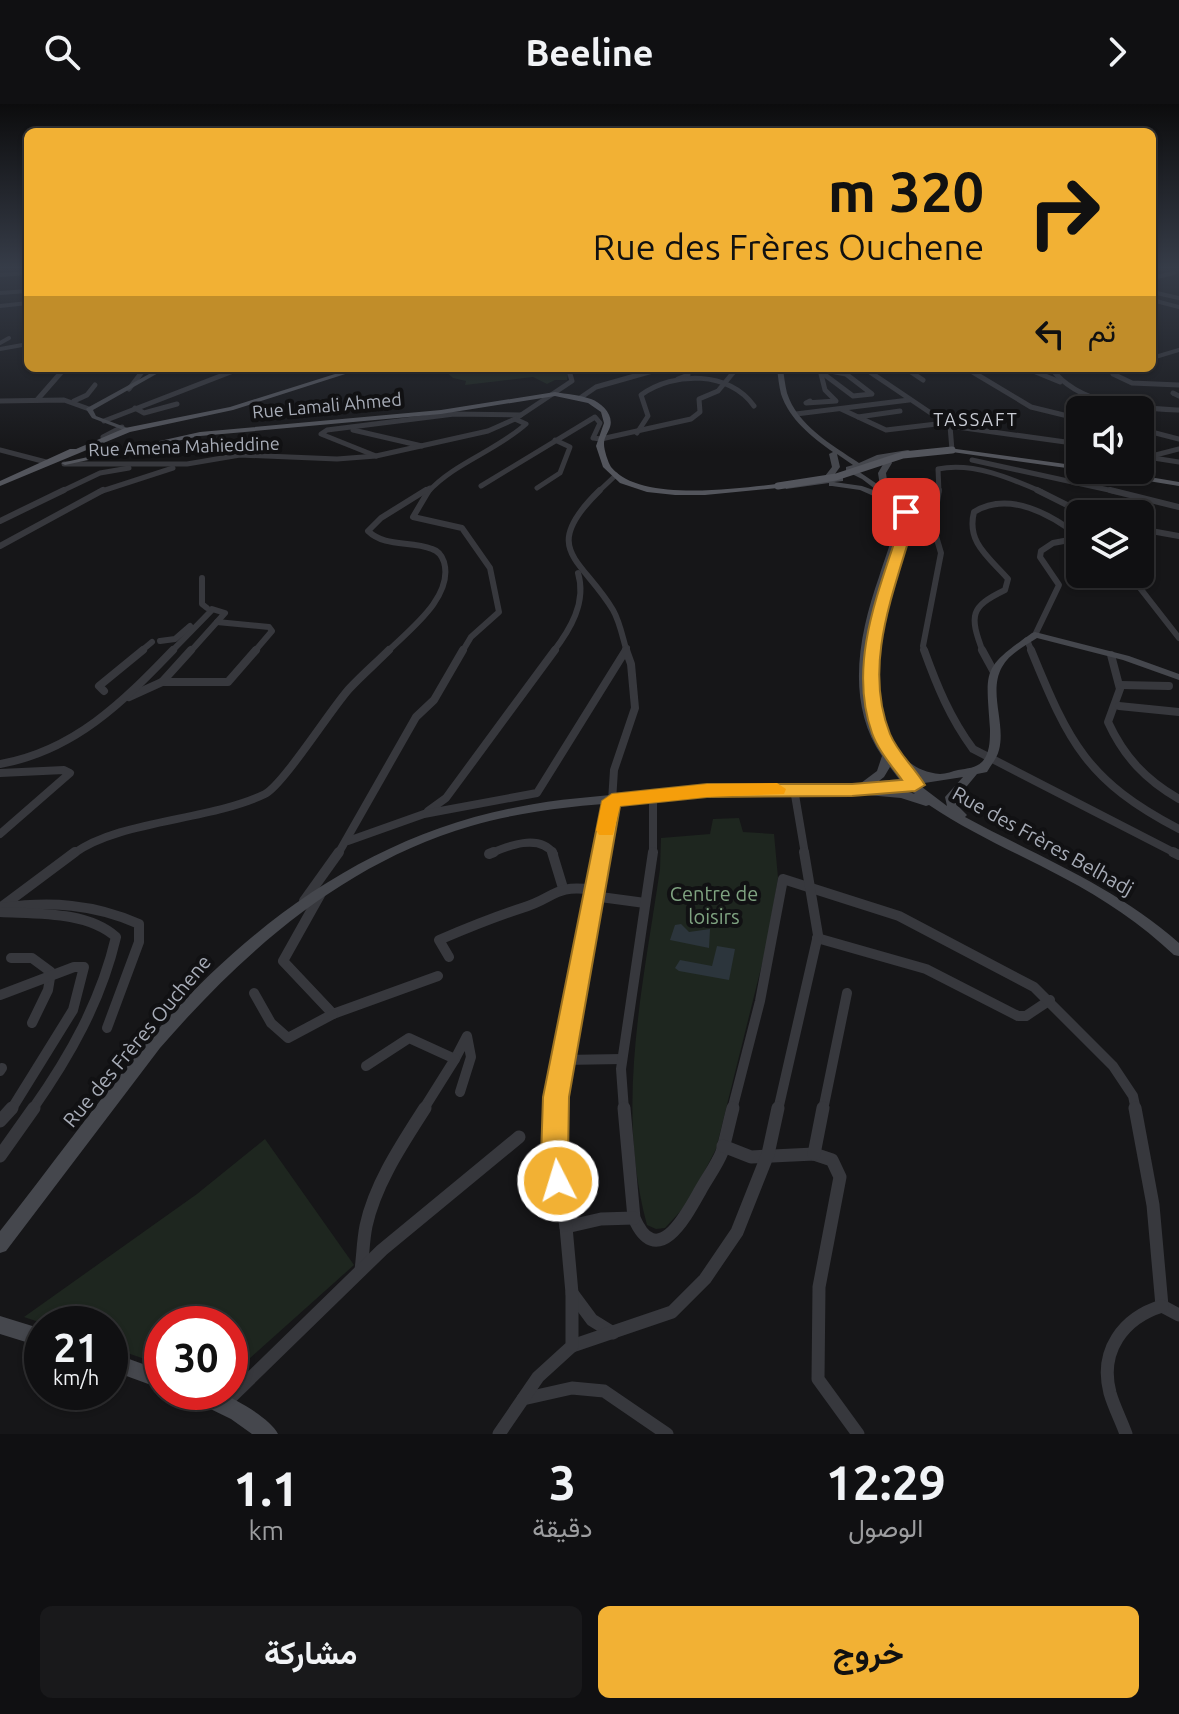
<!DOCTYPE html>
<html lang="ar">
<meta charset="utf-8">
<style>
body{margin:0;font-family:Ubuntu,Vazirmatn,sans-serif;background:#19191b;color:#f1f3f6;direction:rtl;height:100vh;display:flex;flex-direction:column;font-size:30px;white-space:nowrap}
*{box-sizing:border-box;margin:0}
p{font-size:26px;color:#9c9d9f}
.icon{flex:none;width:44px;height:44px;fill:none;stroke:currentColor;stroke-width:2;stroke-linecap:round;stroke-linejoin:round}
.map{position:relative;height:1330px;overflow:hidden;direction:ltr}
.drawer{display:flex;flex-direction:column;background:#101012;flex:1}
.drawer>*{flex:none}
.banner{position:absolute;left:24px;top:24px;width:1132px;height:244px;border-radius:12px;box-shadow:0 2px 6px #0004,0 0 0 2px #303032;direction:rtl;background:#f2b134;color:#111;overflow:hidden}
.fabs{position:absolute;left:1066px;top:292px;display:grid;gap:16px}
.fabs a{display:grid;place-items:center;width:88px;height:88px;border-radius:12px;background:#101012;box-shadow:0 2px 6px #0004,0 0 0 2px #303032;font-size:40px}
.speed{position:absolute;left:24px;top:1202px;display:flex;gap:16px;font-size:40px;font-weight:700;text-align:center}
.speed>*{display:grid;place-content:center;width:104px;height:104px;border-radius:50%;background:#101012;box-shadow:0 2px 6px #0004,0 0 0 2px #303032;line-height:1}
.speed small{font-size:20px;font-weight:400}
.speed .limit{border:12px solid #d22;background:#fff;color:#111}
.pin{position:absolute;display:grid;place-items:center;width:68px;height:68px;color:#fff;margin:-34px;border-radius:16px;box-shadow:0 4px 12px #0006}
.me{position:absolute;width:88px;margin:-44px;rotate:355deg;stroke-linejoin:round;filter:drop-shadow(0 0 6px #0008)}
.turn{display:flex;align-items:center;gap:28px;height:168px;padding:0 40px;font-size:36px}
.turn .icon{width:104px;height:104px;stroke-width:2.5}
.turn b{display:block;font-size:56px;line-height:68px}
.then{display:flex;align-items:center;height:76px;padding:0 40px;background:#0003;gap:16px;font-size:30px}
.eta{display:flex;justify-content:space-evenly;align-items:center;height:136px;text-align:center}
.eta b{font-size:48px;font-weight:700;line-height:56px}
.primary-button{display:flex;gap:16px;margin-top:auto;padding:16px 40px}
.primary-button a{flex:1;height:92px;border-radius:12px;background:#f2b134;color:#111;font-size:32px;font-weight:700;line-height:92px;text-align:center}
.primary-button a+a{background:#19191b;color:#f1f3f6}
header{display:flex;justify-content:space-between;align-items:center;height:104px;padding:0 40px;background:#101012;font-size:36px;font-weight:700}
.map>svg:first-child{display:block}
</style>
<header><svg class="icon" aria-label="forward" viewBox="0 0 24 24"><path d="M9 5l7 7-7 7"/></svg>Beeline<svg class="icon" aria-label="search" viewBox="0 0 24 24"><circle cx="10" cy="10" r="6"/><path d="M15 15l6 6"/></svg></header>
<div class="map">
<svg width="1179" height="1330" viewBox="0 0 1179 1330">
<rect width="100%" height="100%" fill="#161618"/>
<g fill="#1e261f">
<path d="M442,264H569L567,276H555L547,280L533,273L465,281L466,277L453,274Z"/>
<path d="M739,714L743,728L774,730L778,774L767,840L716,1045L688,1099L665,1124L656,1125L647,1121C615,1003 643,883 660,765L661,734L710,730L713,715Z"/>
<path d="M265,1035L354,1161L230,1272V1220H162V1261L110,1243V1220H45L24,1213L197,1090Z"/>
</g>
<g fill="#2c353c">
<path d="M681,820L689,828L710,825L709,844L670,836L675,821Z"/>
<path d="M717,842L735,845L729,876L679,867L675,864L680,856L712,862Z"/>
</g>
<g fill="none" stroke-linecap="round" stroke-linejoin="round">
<g stroke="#37383d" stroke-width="4">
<path d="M0,171L28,169"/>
<path d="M1152,174L1174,169"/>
<path d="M1152,188L1179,194"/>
<path d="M0,189L28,187"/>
<path d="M1152,196L1179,203"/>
<path d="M0,202L28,199"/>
<path d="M1152,219L1155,222L1152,223"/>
<path d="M0,239L9,234"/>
<path d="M0,245L28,240"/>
<path d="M1152,254L1179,246"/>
</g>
<g stroke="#37383d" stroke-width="5">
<path d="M864,264L950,322L1080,340"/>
<path d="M905,264L923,276"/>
<path d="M966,264L1031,303L1080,315"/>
<path d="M1026,264L1060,278"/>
<path d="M1051,264C1079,302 1135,304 1179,306"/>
<path d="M1118,264L1113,270L1132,279L1179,281"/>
<path d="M820,265L846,270L872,290L853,292L821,268"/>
<path d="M678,275L688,271L687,264"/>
<path d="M129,285L145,264"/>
<path d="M1173,289L1179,292"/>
<path d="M580,294L596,283L663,264"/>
<path d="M37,296L65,264"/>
<path d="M0,297L64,296L89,305"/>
<path d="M74,297L87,291L95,281"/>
<path d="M810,297L806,299L836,297L825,286L820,266"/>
<path d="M135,304L144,309L177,300"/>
<path d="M841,305L886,326L945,319"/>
<path d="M796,310L909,296"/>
<path d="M858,313L900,307"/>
<path d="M104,317L241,264"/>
<path d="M950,322L952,346"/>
<path d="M1140,325L1179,335"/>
<path d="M353,326L422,342"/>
<path d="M637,329L648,312L641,291C674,267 730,267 754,302"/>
<path d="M103,333L122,323"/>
<path d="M0,346L46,358"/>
<path d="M376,352L321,330L327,326L454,310L521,311"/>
<path d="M1147,353L1179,358"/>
<path d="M1140,355L1179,345"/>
<path d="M972,356L1118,388"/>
<path d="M64,360H187L240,351L337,355L376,352L488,327L515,315L572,277L570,270L573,264"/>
<path d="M481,382L595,313L600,319L593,334L601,335L691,315L700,308L699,295L718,287L737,264"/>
<path d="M537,384L560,369L570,343L555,336"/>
<path d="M60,388L100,369L129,364"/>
<path d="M99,388L173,364"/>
<path d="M423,388L430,384"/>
<path d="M428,388C454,359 496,347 526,320L515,315"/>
<path d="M598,388L616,371"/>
<path d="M939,388L938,365C973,358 1010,374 1042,388"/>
</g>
<g stroke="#37383d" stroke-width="6">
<path d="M429,386L413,413L462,424L490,464L499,508L471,533L462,548"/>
<path d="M600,386C538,446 582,454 613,506C620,518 623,535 627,548"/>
<path d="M1037,386L1085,410"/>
<path d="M1110,386L1179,403"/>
<path d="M0,417L64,386"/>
<path d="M1140,425L1179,432"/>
<path d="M0,442L103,386"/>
<path d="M1129,470L1179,534"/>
<path d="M202,474V500L207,504"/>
<path d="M217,518L269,523L272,527L254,548"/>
<path d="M1035,531L1059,481L1040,453L1041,447L1053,439L1080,434"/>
<path d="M1027,536L1032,548"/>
<path d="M160,537L175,535L190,522"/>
<path d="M140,548L152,538"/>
<path d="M171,548L211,507"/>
<path d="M190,548L225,509L212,505"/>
<path d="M387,548C409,526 454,493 444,458C442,452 439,447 432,445C410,436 386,444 368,427L381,414L426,386"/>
<path d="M553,548C570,526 587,498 578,469"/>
<path d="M625,548L627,544"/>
<path d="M925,548L923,542L941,449L933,422L939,386"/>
<path d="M983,548C969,511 970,503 1005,486L1008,475C990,454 966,439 974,408C1009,386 1052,411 1080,433"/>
</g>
<g stroke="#37383d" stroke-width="8">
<path d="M924,546C937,582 950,614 973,645L1177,750"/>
<path d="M982,546L994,568"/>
<path d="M1031,546C1069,639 1087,677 1179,725"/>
<path d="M1111,551L1120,585L1108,618C1124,653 1146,676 1179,695"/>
<path d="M162,578H228L256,546"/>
<path d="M1120,581L1169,582"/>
<path d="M104,587L99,582L143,546"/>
<path d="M129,593L162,578L191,546"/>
<path d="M1119,602L1179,608"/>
<path d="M0,660C74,647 123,598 173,546"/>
<path d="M0,669L64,666L70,669L0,730"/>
<path d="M794,685L805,750"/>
<path d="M428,707L446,694L555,546"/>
<path d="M348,737L424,710L537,689L626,546"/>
<path d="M73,750C119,716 209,717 265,690C283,681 331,605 349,585C362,571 376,559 389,546"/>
<path d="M338,750L416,613L434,596L463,546"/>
<path d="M489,750C508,742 539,729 554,750"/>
<path d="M602,750L612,697L614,666L635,604L631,560L626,546"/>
<path d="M653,750V692"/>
</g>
<g stroke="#37383d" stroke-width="10">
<path d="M552,748L563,784"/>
<path d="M1173,748L1179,751"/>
<path d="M489,750L494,748"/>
<path d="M320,791L283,857L333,910L438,872"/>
<path d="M593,792L645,799"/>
<path d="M304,797L339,748"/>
<path d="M0,804L75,748"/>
<path d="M2,804C50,797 94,800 139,820V838L107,924"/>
<path d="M0,808C37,810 87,807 116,833C101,897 70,952 32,1006"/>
<path d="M817,834L926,865L1018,912H1026L1050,896"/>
<path d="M449,853L439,836C467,824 494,813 522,804C556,794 553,780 594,786"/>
<path d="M11,854H32L51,868L48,886L32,919"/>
<path d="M254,889L271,919L288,934L333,910"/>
<path d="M0,891L74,863H84L73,906L11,1006"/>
<path d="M455,955L467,932L471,953L460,988"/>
<path d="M563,956L622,955"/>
<path d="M366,962L409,934L455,955L423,1006"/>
<path d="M0,967L2,964"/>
<path d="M556,1006L602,748"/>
<path d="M624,1006L621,965L653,748"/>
<path d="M732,1006L760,897L783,775L899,812L1034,883L1113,962L1133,992L1136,1006"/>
<path d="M778,1006L818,831L804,748"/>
<path d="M823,1006L847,889"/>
</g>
<g stroke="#37383d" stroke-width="13">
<path d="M624,1004L634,1114C657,1167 686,1112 700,1087C707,1074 717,1061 722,1048C726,1034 729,1019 733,1004"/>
<path d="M1135,1004L1153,1101L1162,1202L1179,1211"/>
<path d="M0,1017L12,1004"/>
<path d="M723,1042L751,1053L814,1050L832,1056L840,1073L819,1183L818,1275L858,1330"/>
<path d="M814,1050L823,1004"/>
<path d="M0,1052L34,1004"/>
<path d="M566,1123L601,1115L634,1114"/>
<path d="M361,1166C363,1151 363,1137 366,1122C375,1080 402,1040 425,1004"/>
<path d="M572,1189L592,1216L613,1229"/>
<path d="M572,1242L672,1208L705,1175L737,1128L768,1050L778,1004"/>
<path d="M523,1295L572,1284L604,1287L667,1330"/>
<path d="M224,1300L382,1146L519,1033"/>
<path d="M499,1330L538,1273L572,1242V1189L566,1123L554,1054L556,1004"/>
<path d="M1126,1330C1121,1316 1114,1303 1110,1289C1099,1247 1123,1214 1162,1202"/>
</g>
<g fill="#45474d" fill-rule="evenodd">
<path d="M160,264H167L93,306L96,312L130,325V327H126L92,314L86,305L87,304Z"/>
<path d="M777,264H783C784,272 785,281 787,289C797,321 832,341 859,359L877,351L908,346L912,348L882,355L855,365L880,382L878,369L885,357H891L892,359L886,369L888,384L885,386L895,396L904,413L897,442H903L904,444C888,495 865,556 881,610C890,641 906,667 940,670C946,670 953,667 958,666C969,664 979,664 985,654C990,646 990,634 990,625C986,565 981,565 1032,529L1035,528L1129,552L1179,570V576L1123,556L1037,534C1025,542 1009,550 1002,563C988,588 1006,619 999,646C997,654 991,661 987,668L977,670L957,694L958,702L967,711L965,713C1039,753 1116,783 1179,839V852L1174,851C1141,820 1104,795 1064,774C1019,750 972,730 929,701L926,702L901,694L856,690L851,687C805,689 758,688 712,690C683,692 655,695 627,698C575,702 522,707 471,722C344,759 245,846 160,944L6,1147L0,1149V1127C50,1064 96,999 148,937C245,822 369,731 518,703C557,695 598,692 638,689C668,686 698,683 728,682C772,680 816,682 861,679L877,667L882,652C845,598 859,530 879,473C885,453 894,433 896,413L884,393L878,394L860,386L832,382H829V379L786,385L785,383L789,381L840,373H843V377L834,378L862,382L879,388L862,375L846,367V363L853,361L837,350L840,363L832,374H826L825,372L832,363L829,350L833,348C812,333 789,315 781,290C779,282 778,273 777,264ZM899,660L913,671L921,672L911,674ZM890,663L899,675L879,677L884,673ZM963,673L945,693L947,702L918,680ZM906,682L915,690L902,686L883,684Z"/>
<path d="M0,1212L42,1225V1243L0,1230Z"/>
<path d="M110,1248L162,1267V1285L110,1266Z"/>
<path d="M188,1288C198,1288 211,1286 220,1289C236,1295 271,1315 278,1330H252L231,1315L190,1295Z"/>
</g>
<g fill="#53555c" fill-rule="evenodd">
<path d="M354,264H364L233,306L130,328L0,382V377L70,345H76L125,324L230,303Z"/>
<path d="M555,288C566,290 580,291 591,295C602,299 614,311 610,323C608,329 604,333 604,340C604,346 608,358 611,363C640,399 737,384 778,380L782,382L778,384L705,391H675L647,388L620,379L603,363L596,342L604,319L601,308L588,299L555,292L441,310L200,332L65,361L61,359L200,328L441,306Z"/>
<path d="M949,344L1080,362L1081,366L952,348H949Z"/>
<path d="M1089,366H1108L1179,378V382L1093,368Z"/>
</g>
<path stroke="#53555c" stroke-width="7" d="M778,382L836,373L903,351L952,346"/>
</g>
<linearGradient id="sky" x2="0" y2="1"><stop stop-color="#0c0c0d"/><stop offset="0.47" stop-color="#363c48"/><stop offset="1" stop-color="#363c48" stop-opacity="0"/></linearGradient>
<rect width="1179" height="348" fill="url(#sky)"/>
<path fill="#f2b134" stroke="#9d7322" stroke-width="2" d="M906,404L912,408L914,418C895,486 862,560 890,630C898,649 914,663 925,681L915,687L852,692L707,693L620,702L569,993L568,1054L572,1077L568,1086L558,1090L549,1086L541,1054L543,993L602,697L612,690L707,680H852L902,676C891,661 878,646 872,629C847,558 880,485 901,418L899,408Z"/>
<path fill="#f59e0b" d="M777,679L786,685L784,690L707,693L620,702L613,731H599L596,726L602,697L612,690L707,680Z"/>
<g text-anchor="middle" stroke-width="8" stroke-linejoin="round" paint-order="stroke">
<g font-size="18" fill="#a8adb8" stroke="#111113">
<text transform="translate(327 302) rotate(-5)" y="6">Rue Lamali Ahmed</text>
<text transform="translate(184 343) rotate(-2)" y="6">Rue Amena Mahieddine</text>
</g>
<g font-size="18" letter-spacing="2" fill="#c9ccd4" stroke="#111113">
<text x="976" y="322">TASSAFT</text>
</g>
<g font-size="20" fill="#a8adb8" stroke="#111113">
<text transform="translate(1043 737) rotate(29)" y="7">Rue des Frères Belhadj</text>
<text transform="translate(137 937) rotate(-50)" y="7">Rue des Frères Ouchene</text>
</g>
<g font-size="20" fill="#7fa381" stroke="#111113">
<text x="714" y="797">Centre de<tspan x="714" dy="23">loisirs</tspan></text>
</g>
</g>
</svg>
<div class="fabs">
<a><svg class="icon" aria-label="sound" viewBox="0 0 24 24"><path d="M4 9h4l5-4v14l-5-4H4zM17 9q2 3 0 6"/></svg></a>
<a><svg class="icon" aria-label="layers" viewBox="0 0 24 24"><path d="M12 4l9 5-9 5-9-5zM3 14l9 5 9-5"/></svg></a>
</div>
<div class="speed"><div>21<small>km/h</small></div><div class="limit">30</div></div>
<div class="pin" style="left:906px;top:408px;background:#d93025"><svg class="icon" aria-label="arrive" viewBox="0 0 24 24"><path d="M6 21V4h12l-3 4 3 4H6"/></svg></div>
<svg class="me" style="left:558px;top:1077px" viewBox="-20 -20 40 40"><circle r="17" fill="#f2b134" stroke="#fff" stroke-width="3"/><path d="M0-11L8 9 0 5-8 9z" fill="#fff"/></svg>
<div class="banner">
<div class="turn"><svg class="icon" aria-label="right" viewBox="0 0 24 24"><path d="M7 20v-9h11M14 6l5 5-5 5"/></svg><div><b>320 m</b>Rue des Frères Ouchene</div></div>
<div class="then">ثم<svg class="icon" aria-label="left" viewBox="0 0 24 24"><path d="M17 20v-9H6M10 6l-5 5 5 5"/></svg></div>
</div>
</div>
<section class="drawer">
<div class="eta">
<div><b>12:29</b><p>الوصول</p></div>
<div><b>3</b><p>دقيقة</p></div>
<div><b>1.1</b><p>km</p></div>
</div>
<div class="primary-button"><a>خروج</a><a>مشاركة</a></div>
</section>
